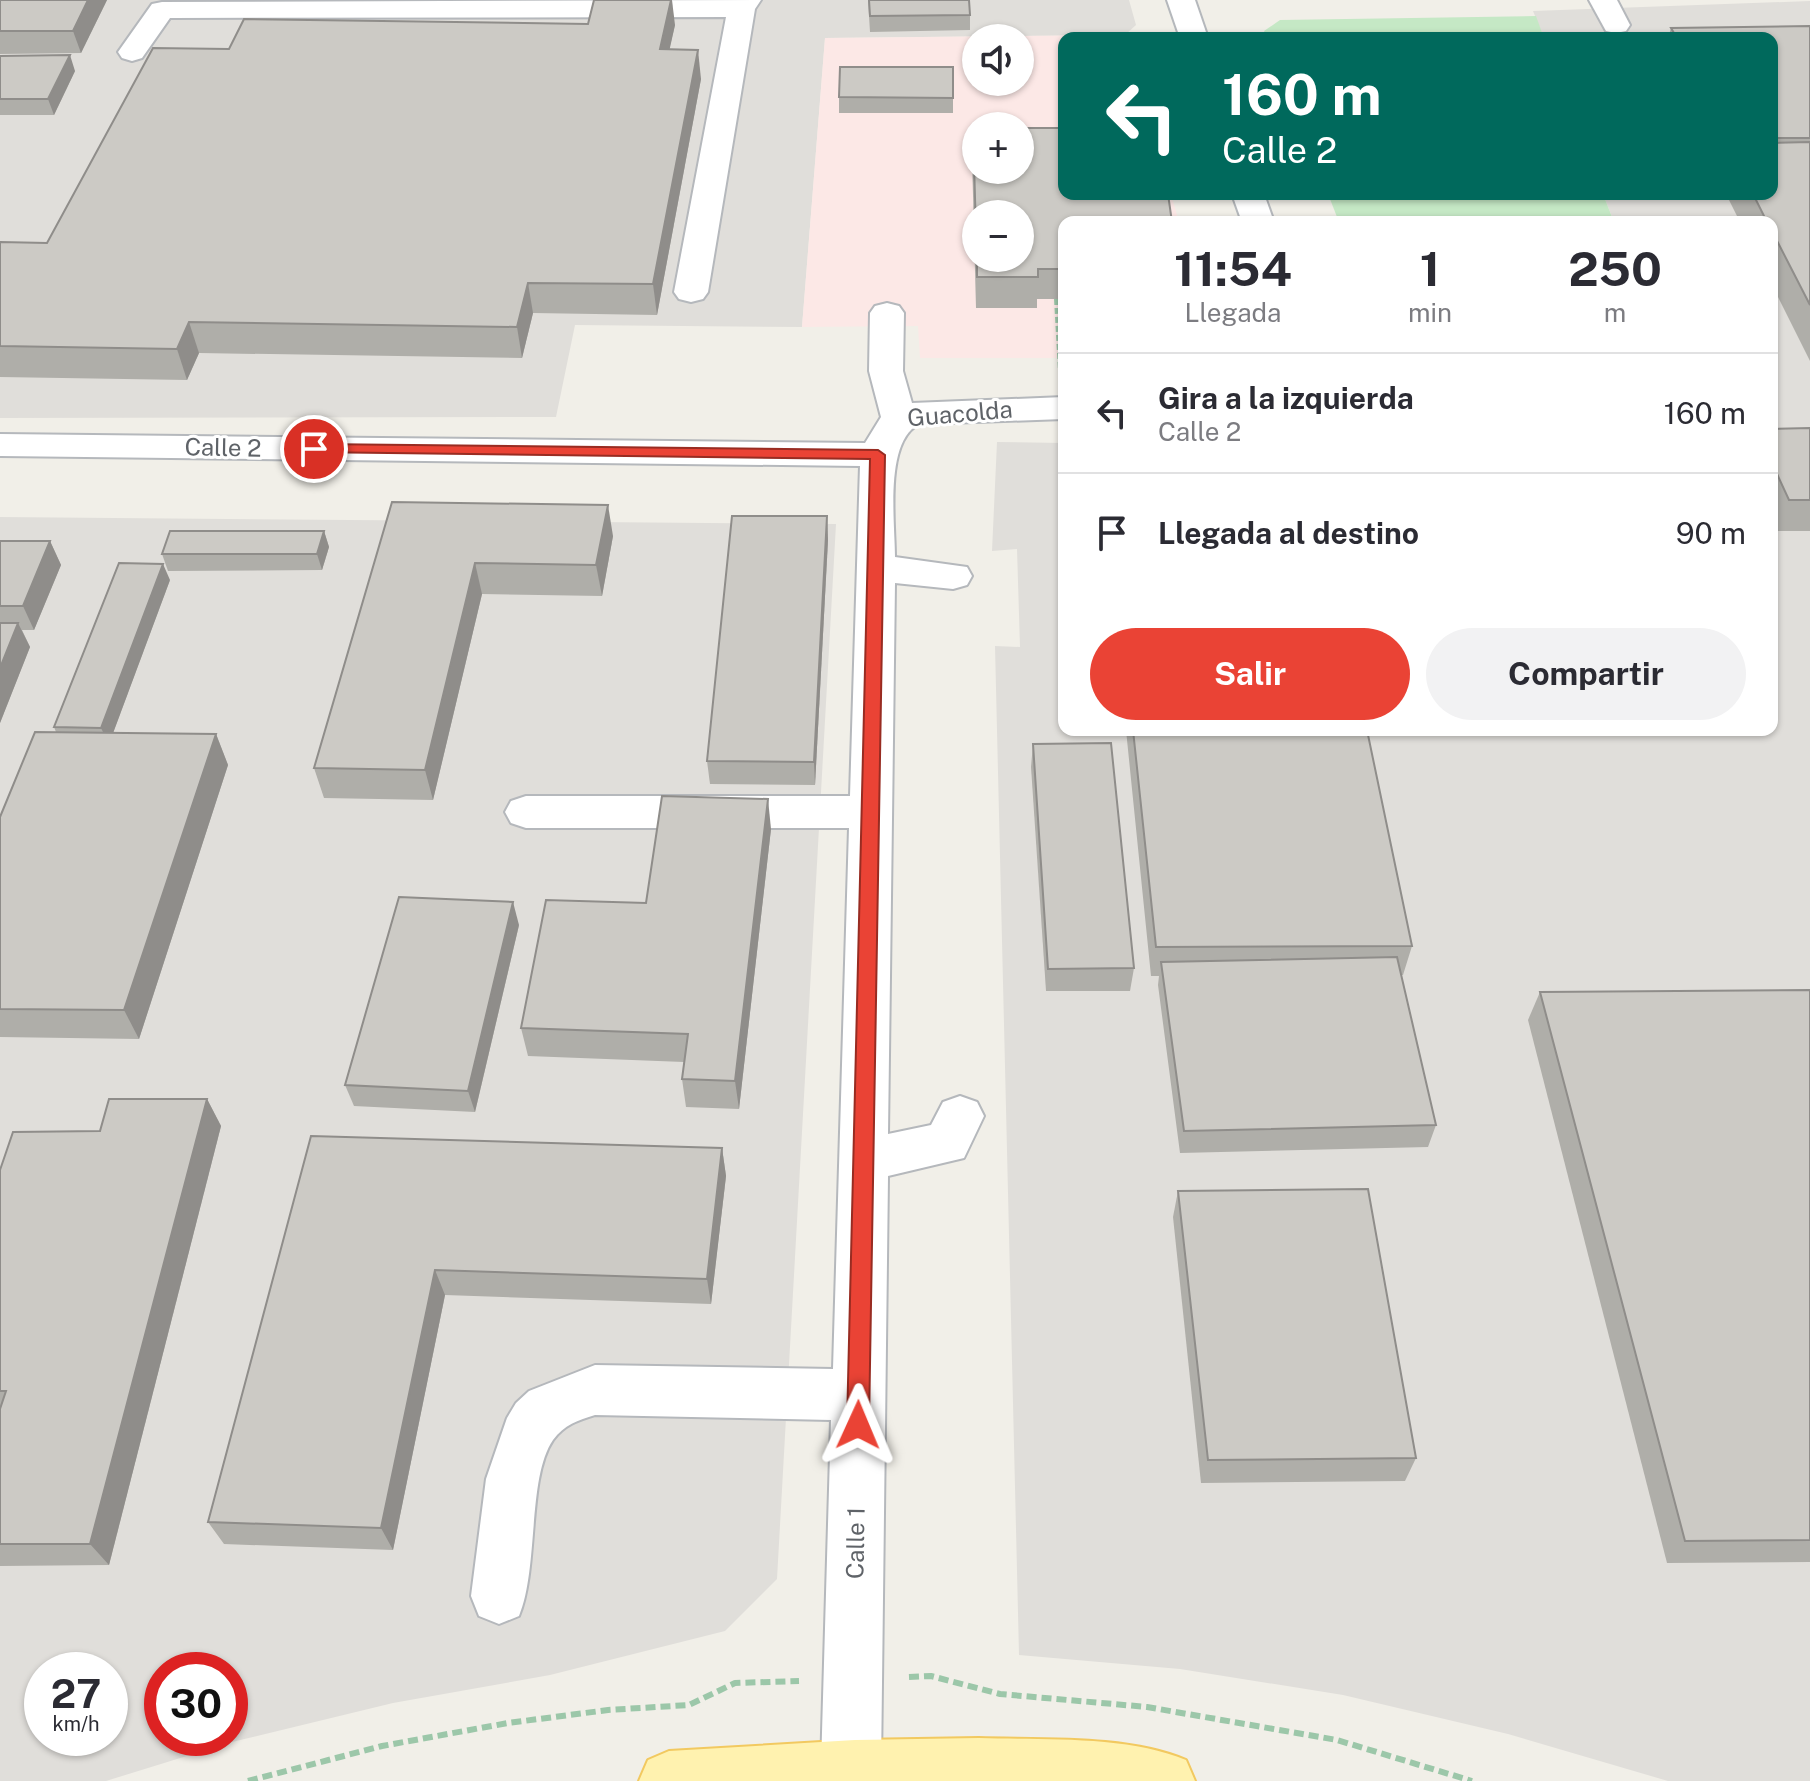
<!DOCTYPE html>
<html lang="es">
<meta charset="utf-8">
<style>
body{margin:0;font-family:"Public Sans",sans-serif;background:#f2f2f3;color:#2b2b33;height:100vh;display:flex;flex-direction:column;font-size:30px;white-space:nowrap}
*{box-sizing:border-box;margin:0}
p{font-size:26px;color:#7c7c81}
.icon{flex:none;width:44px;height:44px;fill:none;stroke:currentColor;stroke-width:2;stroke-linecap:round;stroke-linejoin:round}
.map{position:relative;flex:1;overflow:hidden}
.sheet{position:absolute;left:1058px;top:216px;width:720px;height:520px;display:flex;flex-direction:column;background:#fff;border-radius:16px;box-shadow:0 2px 6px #0004}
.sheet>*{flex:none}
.hud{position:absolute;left:1058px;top:32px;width:720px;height:168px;border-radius:16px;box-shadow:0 2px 6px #0004;background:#00695c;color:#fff;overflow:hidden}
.controls{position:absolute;left:962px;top:24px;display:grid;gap:16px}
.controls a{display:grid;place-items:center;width:72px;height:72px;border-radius:50%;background:#fff;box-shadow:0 2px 6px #0004;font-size:40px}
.speed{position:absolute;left:24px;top:1652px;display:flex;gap:16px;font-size:40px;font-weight:700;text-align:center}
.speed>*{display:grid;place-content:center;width:104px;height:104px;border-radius:50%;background:#fff;box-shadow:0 2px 6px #0004;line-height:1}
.speed small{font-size:20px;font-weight:400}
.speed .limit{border:12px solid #d22;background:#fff;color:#111}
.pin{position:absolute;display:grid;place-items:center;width:68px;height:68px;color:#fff;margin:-34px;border:4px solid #fff;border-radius:50%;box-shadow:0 2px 8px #0007}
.me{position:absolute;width:88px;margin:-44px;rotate:1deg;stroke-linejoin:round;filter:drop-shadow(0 0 6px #0008)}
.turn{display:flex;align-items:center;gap:28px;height:168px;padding:0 32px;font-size:36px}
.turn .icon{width:104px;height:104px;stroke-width:2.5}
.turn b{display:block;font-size:56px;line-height:68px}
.eta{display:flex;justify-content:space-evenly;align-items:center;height:136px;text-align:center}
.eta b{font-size:48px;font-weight:700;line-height:56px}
.button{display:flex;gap:16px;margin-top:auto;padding:16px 32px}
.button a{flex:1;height:92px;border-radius:48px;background:#ea4335;color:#fff;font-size:32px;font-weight:700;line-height:92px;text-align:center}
.button a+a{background:#f2f2f3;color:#2b2b33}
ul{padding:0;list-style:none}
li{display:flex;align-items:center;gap:24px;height:120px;padding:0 32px;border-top:2px solid #e1e1e2}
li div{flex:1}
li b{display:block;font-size:30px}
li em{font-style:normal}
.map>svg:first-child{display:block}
</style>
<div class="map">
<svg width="1810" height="1781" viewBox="0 0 1810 1781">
<rect width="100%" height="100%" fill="#f1efe8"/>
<g fill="#e0deda" fill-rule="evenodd">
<path d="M0,0H1129L1136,25L1125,35L825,38L802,327L575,325L556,417L0,418Z"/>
<path d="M1810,1V1781H1668L1508,1734L1343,1695L1180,1669L1019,1655L995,646L1020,647L1017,549L992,551L997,442L1064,443V730H1772V222H1614L1603,194H1772V38H1544L1533,11Z"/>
<path d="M0,517L836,524L777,1579L725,1631L550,1675L393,1703L232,1742L106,1781H0ZM42,1670H110V1738H42ZM162,1670H230V1738H162Z"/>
</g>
<path fill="#fce8e6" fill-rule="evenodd" d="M1125,35L1126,38H1064V194H1171L1179,222H1064V358H920L918,326L802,327L825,38ZM976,38H1020V82H976ZM976,126H1020V170H976ZM976,214H1020V258H976Z"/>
<g fill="#c5e8c5">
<path d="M1536,16L1544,38H1267L1264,31L1280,20Z"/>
<path d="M1328,194H1603L1614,222H1339Z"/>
</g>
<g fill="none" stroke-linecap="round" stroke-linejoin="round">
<defs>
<g id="minor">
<path d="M761,0L755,9L708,292L703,299L691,302L679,299L674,292L726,17L170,18L142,58L132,61L122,58L118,52L152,4L162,2Z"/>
<path d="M1167,0H1195L1208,38H1180Z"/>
<path d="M1589,0H1617L1630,25L1626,31L1616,33L1606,31Z"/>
<path d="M1232,194H1264L1274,222H1242Z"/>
<path d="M887,303L899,306L904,313L903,371L912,403L1064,397V419L919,424C884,442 895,522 895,557L967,567L972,576L967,585L953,589L895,583L888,1134L931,1125L943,1102L960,1096L977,1102L984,1116L964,1158L888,1176L881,1767L875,1781H827L821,1767L831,1420L595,1415C578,1420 564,1425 553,1440C527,1478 539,1568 519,1616L499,1624L479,1616L471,1596L486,1479L507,1418L516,1403L529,1391L595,1365L833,1369L849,828H526L511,823L505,812L511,801L526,796H850L860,466L0,456V434L865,443L881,417L869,371L870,313L875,306Z"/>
</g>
<path id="major" d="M979,1738C1042,1740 1128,1735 1186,1760L1195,1781H639L648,1760L669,1751L855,1740Z"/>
</defs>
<use href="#minor" stroke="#b5b8bc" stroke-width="4"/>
<use href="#major" stroke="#f2c960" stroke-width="4"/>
<path stroke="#9cc7a9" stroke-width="4" stroke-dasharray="6 3" stroke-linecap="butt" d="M1056,299L1060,371"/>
<g stroke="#9cc7a9" stroke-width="6" stroke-dasharray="10 5" stroke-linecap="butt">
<path d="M909,1677L931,1676L1000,1694L1147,1707L1337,1740L1472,1781"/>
<path d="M248,1781L382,1746L508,1723L608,1710L689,1705L735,1683L799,1681"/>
</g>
<use href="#minor" fill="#fff" fill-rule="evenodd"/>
<use href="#major" fill="#fff2af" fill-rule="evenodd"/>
</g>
<g fill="#afaea9" fill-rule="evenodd">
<path d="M0,0H107L81,53L0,54Z"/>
<path d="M868,0L970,15V30L870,32Z"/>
<path d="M675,25L669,50L701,79L657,315L533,313L522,358L199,353L187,380L0,377V242L47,243L229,49Z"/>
<path d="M1810,26V361L1772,285V222H1740L1726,194H1772V38H1668L1671,28Z"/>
<path d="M0,56L75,71L54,115H0Z"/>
<path d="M953,67V113H839V97Z"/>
<path d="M973,128L1064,222V299H1037V308H976L972,158ZM976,214L1020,258H976Z"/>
<path d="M1810,428V531H1775L1772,525V429Z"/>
<path d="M392,502L613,536L602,596L482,594L433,800L324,798L314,768Z"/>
<path d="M827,516L828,540L815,785L710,784L707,761Z"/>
<path d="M324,531L329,547L322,570L168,571L162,554Z"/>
<path d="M0,541H50L61,565L34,630H22L30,647L0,723Z"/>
<path d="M170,580L113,733L216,734L228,765L139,1039L0,1037V817L56,732L54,727Z"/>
<path d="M1126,730H1367L1412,946L1403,975H1401L1436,1125L1428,1147L1180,1153L1158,985L1159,976H1151Z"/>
<path d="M1033,744L1134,968L1130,991H1046L1031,767Z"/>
<path d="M771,829L739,1109L686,1107L682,1079L684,1062L528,1056L521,1028L646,903Z"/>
<path d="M519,925L475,1112L354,1106L345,1085Z"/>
<path d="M1810,990V1562L1667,1563L1528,1020L1540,992Z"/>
<path d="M207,1099L221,1126L109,1565L0,1566V1170L100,1131Z"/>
<path d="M311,1136L722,1148L726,1176L711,1304L445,1295L393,1550L224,1544L208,1522Z"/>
<path d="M1178,1191L1416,1458L1405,1481L1201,1483L1173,1217Z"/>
</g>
<g fill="#8f8d8a">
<path d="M88,0H107L81,53L73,31Z"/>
<path d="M671,0H672L675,25L663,79L660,49Z"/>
<path d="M698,50L701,79L657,315L653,284Z"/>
<path d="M70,55L75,71L54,115L48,99Z"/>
<path d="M528,283L533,313L522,358L517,327Z"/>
<path d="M189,322L199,353L187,380L177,349Z"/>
<path d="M608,505L613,536L602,596L596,565Z"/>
<path d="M827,516L828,540L815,785L814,762Z"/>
<path d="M324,531L329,547L322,570L317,554Z"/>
<path d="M50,541L61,565L34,630L23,606Z"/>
<path d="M475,563L482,594L433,800L425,770Z"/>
<path d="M163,564L170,580L109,744L101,728Z"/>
<path d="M18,623L30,647L0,723V668Z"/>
<path d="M216,734L228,765L139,1039L124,1010Z"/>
<path d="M768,799L771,829L739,1109L735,1081Z"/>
<path d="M513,902L519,925L475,1112L468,1091Z"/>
<path d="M207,1099L221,1126L109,1565L90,1544Z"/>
<path d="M722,1148L726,1176L711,1304L707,1279Z"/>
<path d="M435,1270L445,1295L393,1550L381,1528Z"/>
</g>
<g fill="#cccac5" stroke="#8f8d8a" stroke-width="2">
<path d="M0,0H88L73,31H0Z"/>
<path d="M594,0H671L660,49L698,50L653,284L528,283L517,327L189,322L177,349L0,346V242L47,243L153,48L229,49L244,19L588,24Z"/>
<path d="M869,0H969L970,15L870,16Z"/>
<path d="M1810,26V138H1772V38H1677L1671,28Z"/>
<path d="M70,55L48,99H0V56Z"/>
<path d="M840,67H953V98L839,97Z"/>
<path d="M973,128H976V170H1020V128H1064V194H1168L1172,222H1064V269H1038V277H977V258H1020V214H976V232Z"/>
<path d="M1810,142V305L1772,231V222H1767L1753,194H1772V143Z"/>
<path d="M1810,428V500H1789L1772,463V429Z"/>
<path d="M392,502L608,505L596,565L475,563L425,770L314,768Z"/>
<path d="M732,516H827L814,762L707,761Z"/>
<path d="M170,531H324L317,554H162Z"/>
<path d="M0,541H50L23,606H0Z"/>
<path d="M119,563L163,564L101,728L54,727Z"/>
<path d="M0,623H18L0,668Z"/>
<path d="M1133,730H1367L1412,946L1156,947Z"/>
<path d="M35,732L216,734L124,1010L0,1009V817Z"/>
<path d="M1111,743L1134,968L1048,969L1033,744Z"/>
<path d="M662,796L768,799L735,1081L682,1079L688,1034L521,1028L546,900L646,903Z"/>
<path d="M399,897L513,902L468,1091L345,1085Z"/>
<path d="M1397,957L1436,1125L1184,1131L1161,962Z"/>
<path d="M1810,990V1540L1685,1541L1540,992Z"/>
<path d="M109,1099H207L90,1544H0V1409L6,1391H0V1170L13,1132L100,1131Z"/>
<path d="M311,1136L722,1148L707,1279L435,1270L381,1528L208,1522Z"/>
<path d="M1368,1189L1416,1458L1208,1460L1178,1191Z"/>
</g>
<path fill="#ea4335" stroke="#982c22" stroke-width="2" d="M314,444L878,450L885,455L869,1425L866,1433L858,1436L850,1433L847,1425L870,459L308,452L306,449Z"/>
<g text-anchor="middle" stroke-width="6" stroke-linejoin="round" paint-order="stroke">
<g font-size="24" fill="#5f6368" stroke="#fff">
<text transform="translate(960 414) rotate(-5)" y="8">Guacolda</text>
<text transform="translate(223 448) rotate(1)" y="8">Calle 2</text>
<text transform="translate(856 1543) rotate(-89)" y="8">Calle 1</text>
</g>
</g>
</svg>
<div class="controls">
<a><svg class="icon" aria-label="sound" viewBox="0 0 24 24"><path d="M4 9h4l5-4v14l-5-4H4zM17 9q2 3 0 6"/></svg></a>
<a>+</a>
<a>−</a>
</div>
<div class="speed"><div>27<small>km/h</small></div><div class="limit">30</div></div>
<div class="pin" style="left:314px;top:449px;background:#d93025"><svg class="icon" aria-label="arrive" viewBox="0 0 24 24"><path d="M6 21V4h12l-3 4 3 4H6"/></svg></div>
<svg class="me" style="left:858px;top:1425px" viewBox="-20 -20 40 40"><path d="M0-17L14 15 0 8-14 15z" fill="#ea4335" stroke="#fff" stroke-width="4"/></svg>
<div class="hud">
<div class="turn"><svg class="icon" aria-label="left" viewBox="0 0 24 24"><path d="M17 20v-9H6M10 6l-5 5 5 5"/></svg><div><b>160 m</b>Calle 2</div></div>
</div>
<section class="sheet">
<div class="eta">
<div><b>11:54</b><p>Llegada</p></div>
<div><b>1</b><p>min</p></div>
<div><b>250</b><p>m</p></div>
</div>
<ul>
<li><svg class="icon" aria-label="left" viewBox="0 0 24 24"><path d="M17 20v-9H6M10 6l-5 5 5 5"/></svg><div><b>Gira a la izquierda</b><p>Calle 2</p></div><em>160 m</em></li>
<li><svg class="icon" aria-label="arrive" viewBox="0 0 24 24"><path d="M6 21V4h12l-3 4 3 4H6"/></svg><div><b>Llegada al destino</b></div><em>90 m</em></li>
</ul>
<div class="button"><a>Salir</a><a>Compartir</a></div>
</section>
</div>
